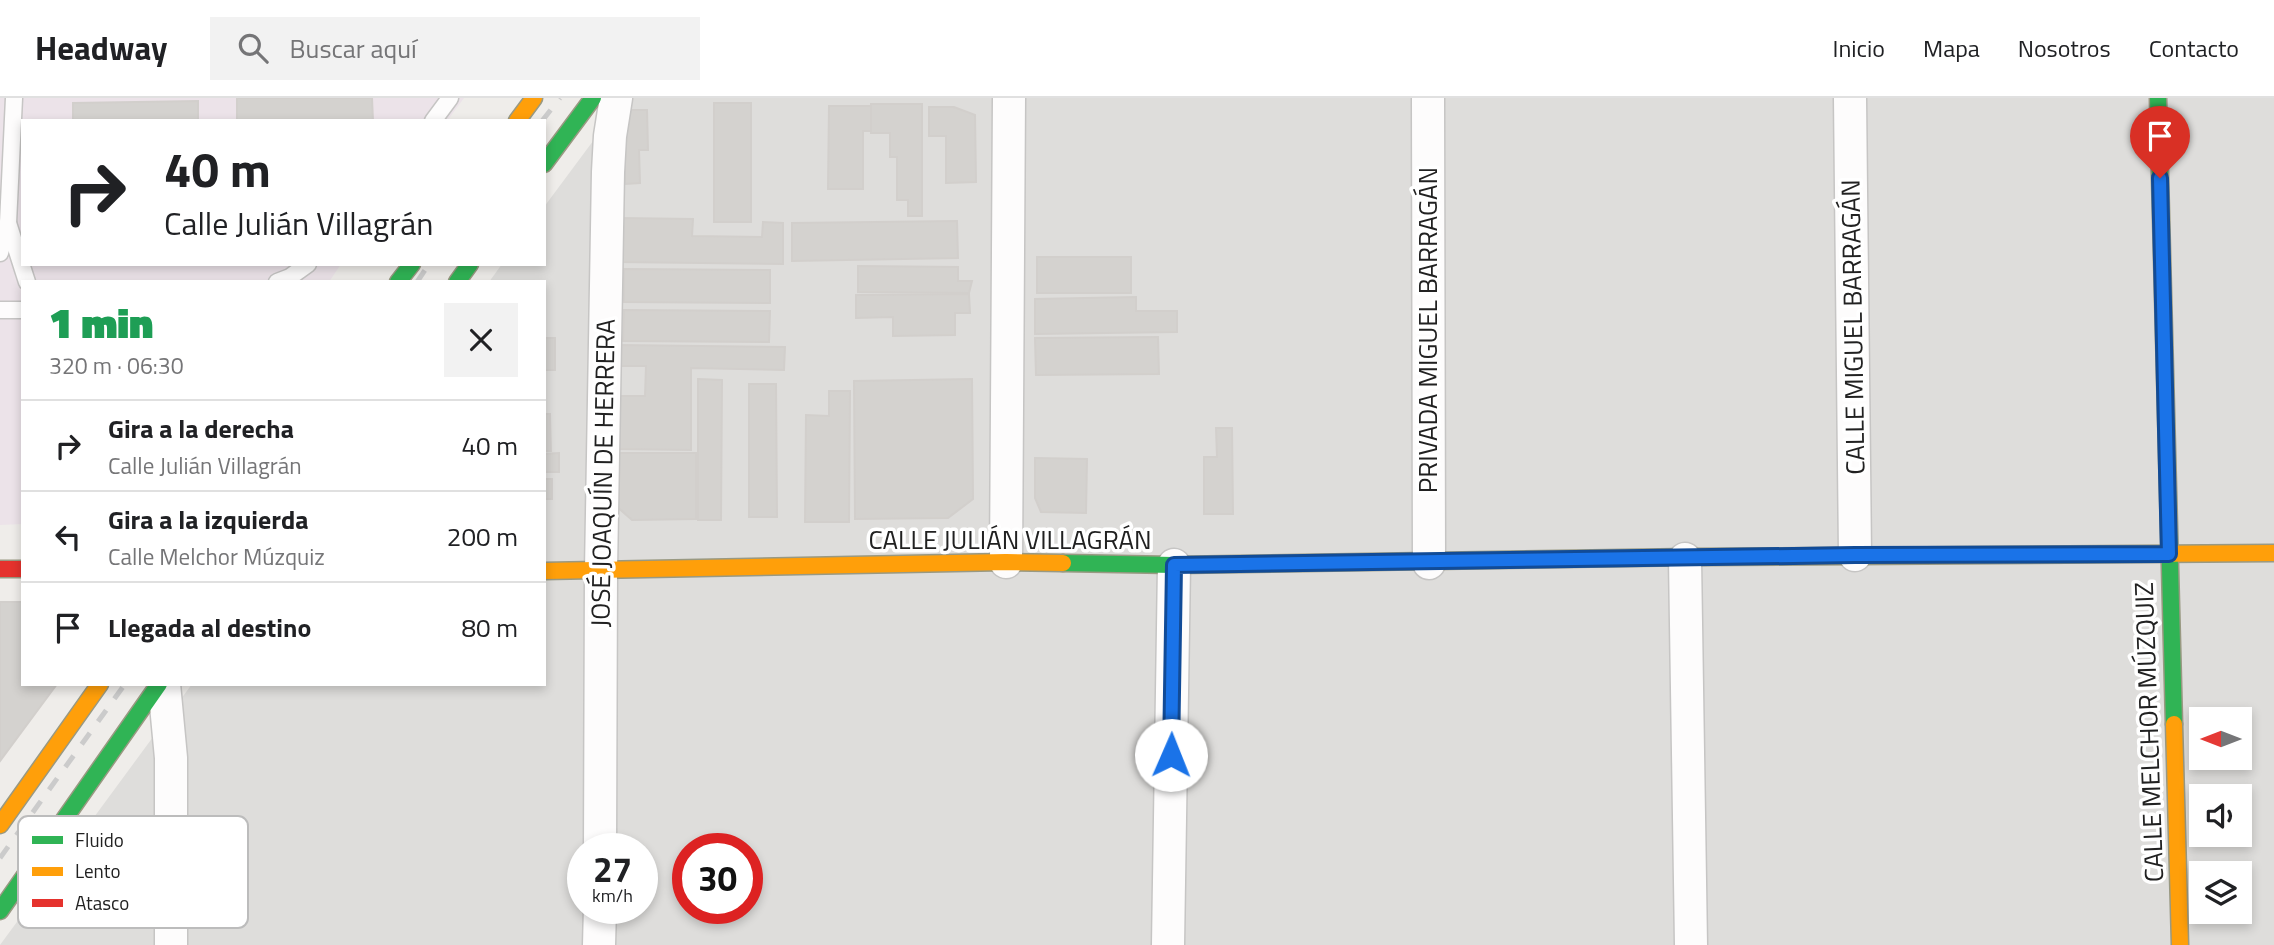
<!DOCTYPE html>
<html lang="es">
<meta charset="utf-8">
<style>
body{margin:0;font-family:"Titillium Web",sans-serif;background:#f2f2f2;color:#202124;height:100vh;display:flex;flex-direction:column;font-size:26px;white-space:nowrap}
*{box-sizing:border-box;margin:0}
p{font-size:23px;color:#757577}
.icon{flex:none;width:38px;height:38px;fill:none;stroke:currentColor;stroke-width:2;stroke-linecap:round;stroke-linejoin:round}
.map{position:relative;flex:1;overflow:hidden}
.panel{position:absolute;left:21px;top:182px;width:525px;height:406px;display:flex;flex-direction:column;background:#fff;border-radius:0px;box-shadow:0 4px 10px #0003}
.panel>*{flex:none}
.guide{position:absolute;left:21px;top:21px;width:525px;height:147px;border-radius:0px;box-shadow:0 4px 10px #0003;background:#fff;color:#202124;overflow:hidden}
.needle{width:46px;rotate:270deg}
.buttons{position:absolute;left:2189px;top:609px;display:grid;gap:14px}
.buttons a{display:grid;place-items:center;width:63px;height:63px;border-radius:0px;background:#fff;box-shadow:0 4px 10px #0003;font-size:35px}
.speed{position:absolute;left:567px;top:735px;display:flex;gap:14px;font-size:35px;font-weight:700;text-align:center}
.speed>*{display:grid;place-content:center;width:91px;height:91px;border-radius:50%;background:#fff;box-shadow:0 4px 10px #0003;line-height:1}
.speed small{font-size:18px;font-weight:400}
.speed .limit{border:10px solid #d22;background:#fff;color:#111}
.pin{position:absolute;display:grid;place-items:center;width:60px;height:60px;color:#fff;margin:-72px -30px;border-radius:50% 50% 50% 0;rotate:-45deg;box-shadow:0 0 7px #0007}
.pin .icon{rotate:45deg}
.me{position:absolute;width:77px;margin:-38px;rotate:1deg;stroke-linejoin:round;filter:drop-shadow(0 0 5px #0008)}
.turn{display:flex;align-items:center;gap:24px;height:147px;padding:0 28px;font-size:32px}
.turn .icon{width:91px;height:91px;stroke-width:2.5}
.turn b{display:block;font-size:49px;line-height:60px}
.round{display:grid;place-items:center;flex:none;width:74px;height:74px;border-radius:0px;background:#f2f2f2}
.overview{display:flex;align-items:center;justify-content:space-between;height:119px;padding:0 28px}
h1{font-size:42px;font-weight:800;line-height:52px;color:#1e9e55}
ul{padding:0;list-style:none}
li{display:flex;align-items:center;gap:21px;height:91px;padding:0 28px;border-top:2px solid #e0e0e0}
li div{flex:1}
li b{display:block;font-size:26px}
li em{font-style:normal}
header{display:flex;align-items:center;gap:42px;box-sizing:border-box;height:98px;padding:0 35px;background:#fff;border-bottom:2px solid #e0e0e0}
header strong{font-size:33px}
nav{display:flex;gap:38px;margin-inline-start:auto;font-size:24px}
.search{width:490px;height:63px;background:#f2f2f2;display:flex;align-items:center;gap:18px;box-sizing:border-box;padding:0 24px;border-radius:0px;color:#757577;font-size:26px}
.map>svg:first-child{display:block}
</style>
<header>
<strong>Headway</strong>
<div class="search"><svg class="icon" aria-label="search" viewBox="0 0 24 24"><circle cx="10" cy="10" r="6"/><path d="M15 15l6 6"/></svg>Buscar aquí</div>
<nav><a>Inicio</a><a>Mapa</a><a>Nosotros</a><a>Contacto</a></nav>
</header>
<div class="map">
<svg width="2274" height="847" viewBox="0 0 2274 847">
<rect width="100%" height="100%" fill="#efedea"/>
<path fill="#dedddb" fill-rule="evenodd" d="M625,0H2274V847H0L192,586H544V184H489L502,166H544V109ZM2202,621H2240V660H2202ZM2202,698H2240V737H2202ZM583,751H642V810H583ZM688,751H747V810H688ZM2202,775H2240V814H2202Z"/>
<path fill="#ece3e9" d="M0,0H464L447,23H23V166H341L329,184H23V426L0,427Z"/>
<g fill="#d4d2cf" stroke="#d2cfcc" stroke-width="2">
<path d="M237,0H372L373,23H237Z"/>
<path d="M198,3V23H73V5Z"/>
<rect x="714" y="5" width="37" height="119"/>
<path d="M871,6H922V118H908V102H897V59H890V35H871Z"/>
<path d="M829,8H871V33H863V91H828Z"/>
<path d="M929,9H954L975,17L976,84L946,85V38H929Z"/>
<path d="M624,12H647L648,52H639L640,85L625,86Z"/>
<path d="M618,120L693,121L692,138L762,139L763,124L783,125V166L618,164Z"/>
<path d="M957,123L958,160L792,163V125Z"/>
<rect x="1037" y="159" width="94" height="36"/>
<path d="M858,168L958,169V183H972L969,195L858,194Z"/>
<path d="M624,171L770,172V205L624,204Z"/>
<path d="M969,196L970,215H955V237L893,238V219L856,220V197Z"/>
<path d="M1136,199V213H1177V234L1035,236V201Z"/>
<path d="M624,212L770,213L769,244L623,243Z"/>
<path d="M1158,239L1159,276L1036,277L1035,240Z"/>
<rect x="544" y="240" width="11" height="32"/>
<path d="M617,247L785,249L784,272L691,270V352L617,351V298H645L646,268H617Z"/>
<path d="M698,281L722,282L721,422H698Z"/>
<path d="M972,281L973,401L948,420L855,421L854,283Z"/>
<path d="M749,286H776L777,419H749Z"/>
<path d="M829,293H850L849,424H805L806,317L829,318Z"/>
<path d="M544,316H550L551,353H544Z"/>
<path d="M1216,330H1232L1233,416H1204V359H1217Z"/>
<path d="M559,355V374H544V356Z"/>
<path d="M615,355H696V421L632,422L615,407Z"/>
<path d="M1035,360L1087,361L1086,415L1041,414L1035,400Z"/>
<rect x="544" y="381" width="8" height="20"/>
<path d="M0,504H23V586H57L0,663Z"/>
</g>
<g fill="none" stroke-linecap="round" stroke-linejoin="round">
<defs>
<g id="lane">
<path d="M433,23L450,0"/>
<path d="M8,125L27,184"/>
<path d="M0,155L8,125L14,0"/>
<path d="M277,184L290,179L308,166"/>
<path d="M0,212H23"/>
</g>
<g id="street">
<path d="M1428,0L1429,465"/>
<path d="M1850,0L1855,457"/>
<path d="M1685,461L1691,847"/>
<path d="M1006,464L1009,0"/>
<path d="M164,586L171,660V847"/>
<path d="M600,751L601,472L608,74L610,38L616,0"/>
<path d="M599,847L600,810"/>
<path d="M1168,847L1174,467"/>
</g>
<g id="fast">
<path d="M2158,0L2174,626"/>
<path d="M544,66L593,0"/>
<path d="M398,184L412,166"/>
<path d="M457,184L470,166"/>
<path d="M1063,465L1174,467L1693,459"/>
<path d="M0,813L159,586"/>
</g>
<g id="slow">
<path d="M517,23L534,0"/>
<path d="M1693,459L2274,455"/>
<path d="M544,473L1006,464L1063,465"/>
<path d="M2174,626L2180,847"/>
<path d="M0,727L100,586"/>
</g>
<path id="jam" d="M0,471H23"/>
</defs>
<use href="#lane" stroke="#c6c5c4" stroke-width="19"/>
<use href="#street" stroke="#c6c5c4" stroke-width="35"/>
<use href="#fast" stroke="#999982" stroke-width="19"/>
<use href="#slow" stroke="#999982" stroke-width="19"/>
<use href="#jam" stroke="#999982" stroke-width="19"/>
<use href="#lane" stroke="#fdfcfc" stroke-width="16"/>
<use href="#street" stroke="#fdfcfc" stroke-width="32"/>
<use href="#fast" stroke="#30b455" stroke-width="16"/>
<use href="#slow" stroke="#ff9f0a" stroke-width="16"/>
<use href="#jam" stroke="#e5322d" stroke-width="16"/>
<g stroke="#cbcbcb" stroke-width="5" stroke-dasharray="14 14" stroke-linecap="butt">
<path d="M542,23L560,0"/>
<path d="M417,184L429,166"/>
<path d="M0,760L125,586"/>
</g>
</g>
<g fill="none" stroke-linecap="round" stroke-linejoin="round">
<defs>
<path id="route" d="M1171,657L1174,467L1855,457L2169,456L2160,80"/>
</defs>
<use href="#route" stroke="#114b97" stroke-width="18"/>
<use href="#route" stroke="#1a73e8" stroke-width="12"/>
</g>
<g text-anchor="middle" stroke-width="7" stroke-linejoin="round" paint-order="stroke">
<g font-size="26" fill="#212121" stroke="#fff">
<text transform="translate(1853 229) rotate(-91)" y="9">CALLE MIGUEL BARRAGÁN</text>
<text transform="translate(1428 232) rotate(-90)" y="9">PRIVADA MIGUEL BARRAGÁN</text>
<text transform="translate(603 375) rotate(-89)" y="9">JOSÉ JOAQUÍN DE HERRERA</text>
<text x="1010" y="451">CALLE JULIÁN VILLAGRÁN</text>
<text transform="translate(2149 634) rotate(-92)" y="9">CALLE MELCHOR MÚZQUIZ</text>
</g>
</g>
<rect x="18" y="718" width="230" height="112" rx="10" fill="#fff" stroke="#bcbcbc" stroke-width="2"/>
<rect x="32" y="738" width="31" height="8" fill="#30b455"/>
<rect x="32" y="769" width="31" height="9" fill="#ff9f0a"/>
<rect x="32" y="801" width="31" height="8" fill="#e5322d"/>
<g font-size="19" fill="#212121">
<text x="75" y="749">Fluido</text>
<text x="75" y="780">Lento</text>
<text x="75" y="812">Atasco</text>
</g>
</svg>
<div class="buttons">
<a><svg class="needle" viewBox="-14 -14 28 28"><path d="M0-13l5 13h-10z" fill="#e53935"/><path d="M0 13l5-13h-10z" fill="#757577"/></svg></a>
<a><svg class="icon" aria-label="sound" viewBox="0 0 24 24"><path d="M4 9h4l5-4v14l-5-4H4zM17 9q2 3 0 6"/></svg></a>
<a><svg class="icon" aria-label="layers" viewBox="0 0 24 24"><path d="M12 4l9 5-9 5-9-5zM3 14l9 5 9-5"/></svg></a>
</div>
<div class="speed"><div>27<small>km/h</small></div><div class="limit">30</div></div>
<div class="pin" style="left:2160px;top:80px;background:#d93025"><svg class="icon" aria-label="arrive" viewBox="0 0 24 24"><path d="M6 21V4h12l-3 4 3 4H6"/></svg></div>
<svg class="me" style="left:1171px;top:657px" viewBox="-20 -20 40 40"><circle r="19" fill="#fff"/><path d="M0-13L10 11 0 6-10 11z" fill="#1a73e8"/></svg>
<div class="guide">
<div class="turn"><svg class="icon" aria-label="right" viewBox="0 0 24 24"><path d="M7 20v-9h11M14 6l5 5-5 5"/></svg><div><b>40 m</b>Calle Julián Villagrán</div></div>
</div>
<section class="panel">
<div class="overview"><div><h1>1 min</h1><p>320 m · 06:30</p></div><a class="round"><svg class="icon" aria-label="close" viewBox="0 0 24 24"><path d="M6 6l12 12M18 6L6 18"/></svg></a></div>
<ul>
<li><svg class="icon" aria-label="right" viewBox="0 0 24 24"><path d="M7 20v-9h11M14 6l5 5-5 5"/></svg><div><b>Gira a la derecha</b><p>Calle Julián Villagrán</p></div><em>40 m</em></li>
<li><svg class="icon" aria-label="left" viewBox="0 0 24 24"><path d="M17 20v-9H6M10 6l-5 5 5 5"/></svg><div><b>Gira a la izquierda</b><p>Calle Melchor Múzquiz</p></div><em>200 m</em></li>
<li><svg class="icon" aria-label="arrive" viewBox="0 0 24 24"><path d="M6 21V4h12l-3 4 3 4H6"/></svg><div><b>Llegada al destino</b></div><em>80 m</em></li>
</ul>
</section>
</div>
